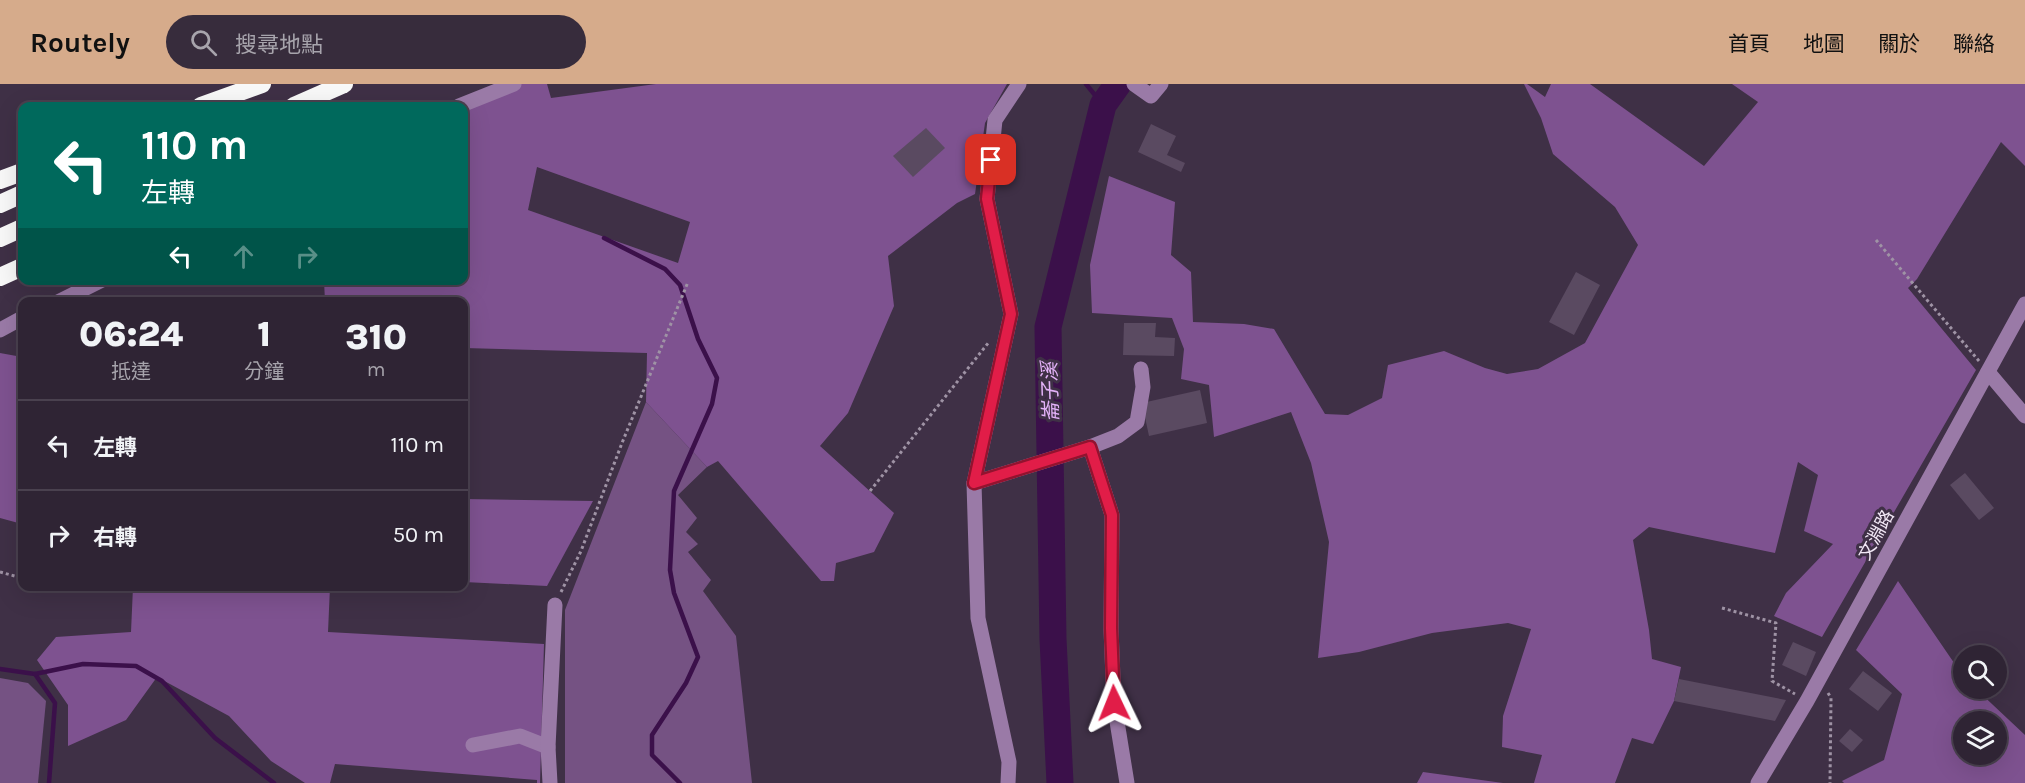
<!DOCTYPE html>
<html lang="zh-TW">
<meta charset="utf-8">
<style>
body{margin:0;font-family:Karla,"Noto Sans TC",sans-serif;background:#372c3c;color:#f1f3f6;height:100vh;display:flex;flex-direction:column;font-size:22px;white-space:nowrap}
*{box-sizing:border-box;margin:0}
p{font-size:20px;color:#a7a4ac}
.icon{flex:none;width:33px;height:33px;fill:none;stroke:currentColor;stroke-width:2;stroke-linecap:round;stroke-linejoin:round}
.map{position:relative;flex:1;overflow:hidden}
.sheet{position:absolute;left:18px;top:213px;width:450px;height:294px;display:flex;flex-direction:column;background:#2f2434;border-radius:12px;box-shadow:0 6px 24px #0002,0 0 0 2px #4a414f}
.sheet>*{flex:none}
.banner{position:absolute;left:18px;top:18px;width:450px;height:183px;border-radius:12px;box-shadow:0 6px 24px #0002,0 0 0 2px #4a414f;background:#00695c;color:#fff;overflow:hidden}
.tools{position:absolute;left:1953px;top:561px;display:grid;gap:12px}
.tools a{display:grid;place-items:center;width:54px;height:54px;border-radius:50%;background:#2f2434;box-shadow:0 6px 24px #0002,0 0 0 2px #4a414f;font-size:30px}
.pin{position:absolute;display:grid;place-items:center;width:51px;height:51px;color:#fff;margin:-26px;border-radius:12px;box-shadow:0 3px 9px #0006}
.me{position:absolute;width:66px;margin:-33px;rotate:358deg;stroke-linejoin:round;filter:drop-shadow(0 0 4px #0008)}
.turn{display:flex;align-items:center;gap:21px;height:126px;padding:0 24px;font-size:27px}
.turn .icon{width:78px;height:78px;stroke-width:2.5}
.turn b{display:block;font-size:42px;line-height:51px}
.lanes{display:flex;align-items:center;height:57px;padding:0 24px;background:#0003;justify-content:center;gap:30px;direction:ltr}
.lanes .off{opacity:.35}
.eta{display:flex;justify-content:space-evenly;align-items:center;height:102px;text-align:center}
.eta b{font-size:36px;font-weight:800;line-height:42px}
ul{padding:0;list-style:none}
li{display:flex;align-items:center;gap:18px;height:90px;padding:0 24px;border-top:2px solid #4a414f}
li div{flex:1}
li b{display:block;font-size:22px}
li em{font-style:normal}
header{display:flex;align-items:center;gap:36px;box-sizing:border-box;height:84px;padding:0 30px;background:#d6ab8b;color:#111}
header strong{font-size:28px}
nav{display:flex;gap:33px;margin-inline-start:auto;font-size:21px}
.search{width:420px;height:54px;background:#372c3c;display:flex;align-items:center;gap:15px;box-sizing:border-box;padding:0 21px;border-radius:33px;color:#a7a4ac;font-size:22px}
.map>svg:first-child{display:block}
</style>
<header>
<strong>Routely</strong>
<div class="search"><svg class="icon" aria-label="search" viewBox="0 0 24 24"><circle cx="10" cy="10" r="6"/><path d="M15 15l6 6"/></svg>搜尋地點</div>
<nav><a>首頁</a><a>地圖</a><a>關於</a><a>聯絡</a></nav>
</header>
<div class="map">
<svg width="2025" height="699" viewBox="0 0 2025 699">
<rect width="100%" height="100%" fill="#3f3046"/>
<g fill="#755283">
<path d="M646,318L707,383L678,411L697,434L686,448L698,460L688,468L711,496L703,507L736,552L752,699H565V526Z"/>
<path d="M0,594L28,599L46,617L38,699H0Z"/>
</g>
<g fill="#7e5290" fill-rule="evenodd">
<path d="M520,0H547L551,14L656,0H1007L985,39L975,110L957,119L888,172L894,222L848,329L820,362L894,429L874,468L836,479L834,497H821L718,377L707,383L646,318L647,269L464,264V218L325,217L324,197L464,196V25ZM537,83L690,138L678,179L528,126Z"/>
<path d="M1524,0H1527L1545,13L1551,0H1590L1704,82L1758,18L1732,0H2025V82L2001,58L1917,195L1908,204L1976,286L1822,553L1774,532L1786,509L1833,460L1804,447L1818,391L1798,378L1775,469L1649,443L1633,456L1649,546L1652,575L1681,583L1674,617L1653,660L1632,654L1615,699H1534L1542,671L1502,663L1503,632L1531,545L1508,539L1432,549L1359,568L1318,574L1329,458L1311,379L1291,328L1214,353L1209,301L1181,295L1184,265L1172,234L1092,229L1090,181L1109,92L1175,118L1171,171L1191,188L1193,238L1244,240L1274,245L1325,330L1348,331L1382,314L1388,281L1444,267L1485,284L1507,290L1538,285L1585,259L1638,161L1615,123L1553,70L1541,34Z"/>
<path d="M0,269L22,273V440L0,434Z"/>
<path d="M464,415L593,417L547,502L464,498Z"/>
<path d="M1898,497L1963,592L1964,604L1976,605L2025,651V699H1844L1842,697L1884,676L1902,610L1856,566ZM1964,638H1996V670H1964Z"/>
<path d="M133,503H330L328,548L544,560L540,699H537V696L335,680L330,699H305L271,677L229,632L157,593L126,636L68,662V621L37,576L56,553L131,548Z"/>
<path d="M1423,688L1503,699H1417Z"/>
</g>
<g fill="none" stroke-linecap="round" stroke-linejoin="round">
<g stroke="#3b104a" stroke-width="4.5">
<path d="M1086,0L1103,21"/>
<path d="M604,154L665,185L680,201L698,255L717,294L712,320L674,407L670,486L674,509L698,573L686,599L652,651V671L680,699"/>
<path d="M0,585L35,590L55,619L49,699"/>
<path d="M35,590L83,580L136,582L162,597L215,654L274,699"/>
</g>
<path stroke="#3b104a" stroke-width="27" d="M1060,699L1053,555L1048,243L1103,21L1118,0"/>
</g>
<g fill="#5a4a61">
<path d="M1151,40L1176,52L1167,71L1185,79L1181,88L1138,68Z"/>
<path d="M926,44L945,64L913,93L893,72Z"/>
<path d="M1576,188L1600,201L1574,251L1549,238Z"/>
<path d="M1124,239H1156L1155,253L1175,254L1174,272L1123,271Z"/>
<path d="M1200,306L1207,339L1149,352L1142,319Z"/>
<path d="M1965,389L1994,424L1979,436L1950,401Z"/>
<path d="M1793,558L1816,568L1806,592L1782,581Z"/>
<path d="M1863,587L1892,609L1878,627L1849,605Z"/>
<path d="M1679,595L1786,616L1775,637L1674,617Z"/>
<path d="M1850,645L1863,656L1852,668L1839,657Z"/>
</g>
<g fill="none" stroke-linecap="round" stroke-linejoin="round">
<g stroke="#9f93a5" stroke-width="3" stroke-dasharray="3 3" stroke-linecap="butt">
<path d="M1876,156L1979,277"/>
<path d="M870,407L989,258"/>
<path d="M0,488L22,494"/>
<path d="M56,502L65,505"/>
<path d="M561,508L581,467L622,359L688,198"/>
<path d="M1722,524L1776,539L1772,597L1795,610"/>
<path d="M1828,609L1831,614L1830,699"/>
</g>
<g stroke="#9a7aa7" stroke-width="15">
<path d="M1134,0L1151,12L1161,0"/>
<path d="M459,22L514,0"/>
<path d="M58,218L102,196"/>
<path d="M0,246L22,234"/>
<path d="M1988,288L2025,332"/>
<path d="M1090,363L1112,431L1111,545L1114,619L1127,699"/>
<path d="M974,399L1090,363L1118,352L1137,338L1143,303L1141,285"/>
<path d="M473,661L520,652L548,663"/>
<path d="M550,699L548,663L555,521"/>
<path d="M1008,699L1009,678L978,534L974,399L1011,230L987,115L995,36L1019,0"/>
<path d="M1758,699L1807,617L2025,220"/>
</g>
<g stroke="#f8f8f8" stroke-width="18">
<path d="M201,22L262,0"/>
<path d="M294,22L344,0"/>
<path d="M0,96L22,88"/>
<path d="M0,120L22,110"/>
<path d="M0,154L22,144"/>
<path d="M0,193L22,183"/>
</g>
</g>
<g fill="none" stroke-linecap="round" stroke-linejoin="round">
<defs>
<path id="route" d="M991,76L987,115L1011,230L974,399L1090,363L1112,431L1111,544L1114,619"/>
</defs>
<use href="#route" stroke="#92132f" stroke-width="15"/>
<use href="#route" stroke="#e11d48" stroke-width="10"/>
</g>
<g text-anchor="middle" stroke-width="6" stroke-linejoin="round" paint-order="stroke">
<g font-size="18" fill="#f2e8f6" stroke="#3f3046">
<text transform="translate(1876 451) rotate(-61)" y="6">文淵路</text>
</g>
<g font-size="20" font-style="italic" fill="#e2b1f7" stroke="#3f3046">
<text transform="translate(1050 308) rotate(-92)" y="7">崙子溪</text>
</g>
</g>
</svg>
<div class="tools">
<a><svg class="icon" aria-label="search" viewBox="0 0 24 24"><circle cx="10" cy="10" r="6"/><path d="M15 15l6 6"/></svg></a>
<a><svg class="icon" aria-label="layers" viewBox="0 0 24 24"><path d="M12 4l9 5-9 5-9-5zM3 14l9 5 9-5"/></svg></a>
</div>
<div class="pin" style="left:991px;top:76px;background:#d93025"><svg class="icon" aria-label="arrive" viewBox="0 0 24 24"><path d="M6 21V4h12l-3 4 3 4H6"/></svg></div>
<svg class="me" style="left:1114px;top:619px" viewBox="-20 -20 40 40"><path d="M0-17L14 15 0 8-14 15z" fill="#e11d48" stroke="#fff" stroke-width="4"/></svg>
<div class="banner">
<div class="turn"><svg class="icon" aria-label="left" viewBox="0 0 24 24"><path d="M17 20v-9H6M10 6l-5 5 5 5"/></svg><div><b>110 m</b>左轉</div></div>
<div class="lanes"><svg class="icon" aria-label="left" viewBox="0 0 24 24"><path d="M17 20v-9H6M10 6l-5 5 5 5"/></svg><svg class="icon off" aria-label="ahead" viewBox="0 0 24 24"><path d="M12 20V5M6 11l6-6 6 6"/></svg><svg class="icon off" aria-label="right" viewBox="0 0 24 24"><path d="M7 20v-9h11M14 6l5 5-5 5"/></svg></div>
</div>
<section class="sheet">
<div class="eta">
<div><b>06:24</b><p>抵達</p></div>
<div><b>1</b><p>分鐘</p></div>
<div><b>310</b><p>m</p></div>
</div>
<ul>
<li><svg class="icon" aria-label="left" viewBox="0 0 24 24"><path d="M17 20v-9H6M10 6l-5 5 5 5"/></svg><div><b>左轉</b></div><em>110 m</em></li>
<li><svg class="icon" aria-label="right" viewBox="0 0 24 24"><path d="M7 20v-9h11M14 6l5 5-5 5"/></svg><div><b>右轉</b></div><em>50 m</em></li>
</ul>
</section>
</div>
